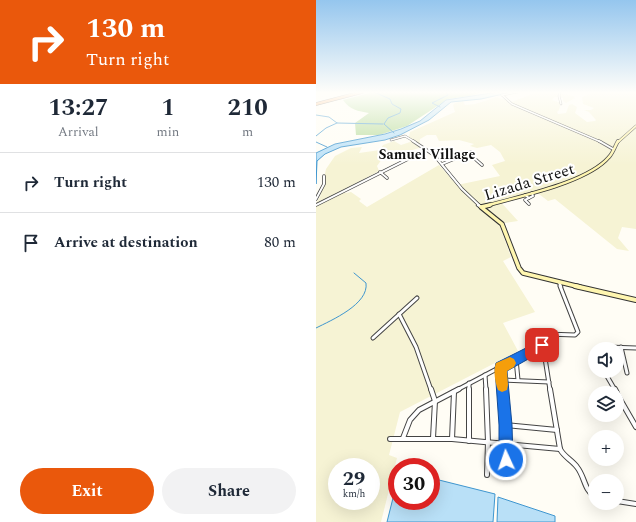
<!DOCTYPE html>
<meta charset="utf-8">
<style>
body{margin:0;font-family:Spectral,serif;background:#f2f2f3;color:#1f2937;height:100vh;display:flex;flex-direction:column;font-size:15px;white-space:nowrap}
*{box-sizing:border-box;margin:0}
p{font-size:13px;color:#747a83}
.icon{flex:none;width:22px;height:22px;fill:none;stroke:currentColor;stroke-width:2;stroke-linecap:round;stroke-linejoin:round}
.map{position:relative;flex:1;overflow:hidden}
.drawer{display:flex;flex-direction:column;background:#fff;width:316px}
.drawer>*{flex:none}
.guide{background:#ea580c;color:#fff;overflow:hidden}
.tools{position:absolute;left:272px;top:342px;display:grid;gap:8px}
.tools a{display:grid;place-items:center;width:36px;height:36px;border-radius:50%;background:#fff;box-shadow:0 4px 16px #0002;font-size:20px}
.speed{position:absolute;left:12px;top:458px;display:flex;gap:8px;font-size:20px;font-weight:700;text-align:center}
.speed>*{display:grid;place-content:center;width:52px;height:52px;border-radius:50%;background:#fff;box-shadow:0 4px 16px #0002;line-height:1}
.speed small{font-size:10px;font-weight:400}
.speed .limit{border:6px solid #d22;background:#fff;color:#111}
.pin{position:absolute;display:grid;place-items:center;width:34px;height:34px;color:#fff;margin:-17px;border-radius:8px;box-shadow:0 2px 6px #0006}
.me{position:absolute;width:44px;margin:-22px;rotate:357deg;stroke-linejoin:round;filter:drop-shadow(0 0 3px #0008)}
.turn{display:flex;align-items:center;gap:14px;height:84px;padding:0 20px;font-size:18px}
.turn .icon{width:52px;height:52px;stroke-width:2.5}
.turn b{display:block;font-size:28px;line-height:34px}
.eta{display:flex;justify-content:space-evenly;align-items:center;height:68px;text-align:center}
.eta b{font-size:24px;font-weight:700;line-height:28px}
.button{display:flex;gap:8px;margin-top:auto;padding:8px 20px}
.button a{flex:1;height:46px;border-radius:24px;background:#ea580c;color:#fff;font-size:16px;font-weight:700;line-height:46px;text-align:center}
.button a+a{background:#f2f2f3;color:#1f2937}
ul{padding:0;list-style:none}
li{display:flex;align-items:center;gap:12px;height:60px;padding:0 20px;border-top:1px solid #e0e1e3}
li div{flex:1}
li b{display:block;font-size:15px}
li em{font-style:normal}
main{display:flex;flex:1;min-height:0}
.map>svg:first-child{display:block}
</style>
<main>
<section class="drawer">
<div class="guide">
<div class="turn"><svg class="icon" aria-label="right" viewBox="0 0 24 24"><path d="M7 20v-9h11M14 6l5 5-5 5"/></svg><div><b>130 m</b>Turn right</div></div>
</div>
<div class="eta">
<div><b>13:27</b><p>Arrival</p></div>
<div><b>1</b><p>min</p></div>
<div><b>210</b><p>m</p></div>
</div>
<ul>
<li><svg class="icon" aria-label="right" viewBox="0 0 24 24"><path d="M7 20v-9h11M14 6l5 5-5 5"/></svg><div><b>Turn right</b></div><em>130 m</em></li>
<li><svg class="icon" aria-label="arrive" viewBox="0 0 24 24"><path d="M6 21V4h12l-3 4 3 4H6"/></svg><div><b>Arrive at destination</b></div><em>80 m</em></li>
</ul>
<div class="button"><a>Exit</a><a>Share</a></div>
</section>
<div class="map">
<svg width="320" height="522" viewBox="0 0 320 522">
<rect width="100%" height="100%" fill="#fffdf5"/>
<path fill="#f6f3d4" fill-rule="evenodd" d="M221,92H238L258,96L259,98L250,103L247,101V98L239,97L236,100L245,103L243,110L241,112L242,114L250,113L253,105L256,104L261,107L259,113L271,122L279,121L280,120L273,112L268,110H275L278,108L267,104L266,97L278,92H320V229L306,227L302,238L313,251L301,249L239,199L232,201L219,191L183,200L202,221L183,224L195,257L187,261L219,312L187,323L202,351L84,412L73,455L81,458L65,522H0V203L4,197L10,169L19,156L35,148L46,147L43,153L64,150L67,145L78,141L85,145L94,142L93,136L94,132L139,112L137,105L139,103L147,101L149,105L159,104L181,97L190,100L193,103ZM111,135H120L123,141L143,140L158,144L154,146L161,148L175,145L184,152L189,161L176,165L184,176L141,185L123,165L51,207L43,201L45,199L35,192L30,193L26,191L63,171L61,166L66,159L70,158V153L76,150L90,152L103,148L104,139ZM21,467H55V501H21Z"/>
<path fill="#b9dc9c" d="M57,92H166L154,96L132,99L91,126L63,135H40L39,123L53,113C42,111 34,110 27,100Z"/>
<g fill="#b9e0f7" stroke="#3f96cf">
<path d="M182,92H196L165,99L135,102L113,120L84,135L69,140L25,147L9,154L1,161L0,184V153L19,144L69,134L85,129L104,121L130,100Z"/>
<path d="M115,478L179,494L177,522H71L81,482V501H115Z"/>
<path d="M182,497L239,516V522H181Z"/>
</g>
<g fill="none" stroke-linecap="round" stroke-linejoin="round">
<g stroke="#3f96cf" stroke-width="1">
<path d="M58,92L74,99L76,104L85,109L84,113L72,118L68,124L78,133"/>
<path d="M124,107L116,103L132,95L130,92"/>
<path d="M0,115L13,117L21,123L67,124"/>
<path d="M0,136L10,128L21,123"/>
<path d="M0,142L11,147"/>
<path d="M0,328C16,320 53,304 50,283L38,273"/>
</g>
<defs>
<g id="street-far4">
<path d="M244,92L243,96L245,104"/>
<path d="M186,95L196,104L285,142"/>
<path d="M186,95L201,92"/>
<path d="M75,140L89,136L99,142"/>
</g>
<g id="street-far3">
<path d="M97,141L118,155L146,189L164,206"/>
<path d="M283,141L297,149"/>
<path d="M126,164L155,152L158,158L166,165"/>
<path d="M64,172L71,178"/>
<path d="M209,195L213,198L209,200L213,204"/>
<path d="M213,198L217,196L216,193"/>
<path d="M0,199L8,184V176"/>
<path d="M0,205L110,150"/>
</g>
<g id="street-far2">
<path d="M162,205L165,207"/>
<path d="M243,282L245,287"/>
</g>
<g id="street-far1">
<path d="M83,314L100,347L115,390"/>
<path d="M57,338L101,298"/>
<path d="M292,347L320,348"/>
<path d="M305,347L311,373"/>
<path d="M200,359L202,380"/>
<path d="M185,368L187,390"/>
<path d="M288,371L299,390"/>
<path d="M169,375L170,390"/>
<path d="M186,380L233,382"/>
<path d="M153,383V390"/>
<path d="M141,390L226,345"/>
<path d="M234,390L226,339L230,334L259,335L262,332L244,286"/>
</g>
<g id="street">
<path d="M115,389L119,401L117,438"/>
<path d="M153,389V441"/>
<path d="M170,389L172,442L171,475"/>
<path d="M186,389L190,460L196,464"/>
<path d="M234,389L244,449C248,457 256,460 261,467C269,477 268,490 279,497"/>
<path d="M299,389L301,393"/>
<path d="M301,394L320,427"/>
<path d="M189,425L241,430"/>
<path d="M87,438L94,420L103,410L143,389"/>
<path d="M74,439H136L244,449"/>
<path d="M136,439L138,392"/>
<path d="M301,501L320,504"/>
</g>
<path id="secondary-far3" d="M302,142L320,126"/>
<path id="secondary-far2" d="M170,206C203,196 271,183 293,157C297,153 299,146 302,141"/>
<path id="secondary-far1" d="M174,205L165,207L186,224L203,268L207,273L264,287"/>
<path id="secondary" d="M259,286L320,300"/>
<path id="highway" d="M0,104L46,92"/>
</defs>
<use href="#street-far4" stroke="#444" stroke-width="2.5"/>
<use href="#street-far3" stroke="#444" stroke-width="3.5"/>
<use href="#street-far2" stroke="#444" stroke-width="4.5"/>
<use href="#street-far1" stroke="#444" stroke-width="5"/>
<use href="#street" stroke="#444" stroke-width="6"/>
<use href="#secondary-far3" stroke="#333" stroke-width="3"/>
<use href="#secondary-far2" stroke="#333" stroke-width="4"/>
<use href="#secondary-far1" stroke="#333" stroke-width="5.5"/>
<use href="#secondary" stroke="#333" stroke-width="6"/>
<use href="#highway" stroke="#222" stroke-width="3.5"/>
<use href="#street-far4" stroke="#fff" stroke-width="1.5"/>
<use href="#street-far3" stroke="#fff" stroke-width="2"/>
<use href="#street-far2" stroke="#fff" stroke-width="2.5"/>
<use href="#street-far1" stroke="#fff" stroke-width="3"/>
<use href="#street" stroke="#fff" stroke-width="4"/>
<use href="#secondary-far3" stroke="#fff6b0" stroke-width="2"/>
<use href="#secondary-far2" stroke="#fff6b0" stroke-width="2.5"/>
<use href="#secondary-far1" stroke="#fff6b0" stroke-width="3.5"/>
<use href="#secondary" stroke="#fff6b0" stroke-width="4"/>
<use href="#highway" stroke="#f5a25d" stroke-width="2.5"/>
</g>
<linearGradient id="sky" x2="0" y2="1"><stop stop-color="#95c6ee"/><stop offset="0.56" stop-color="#fffefa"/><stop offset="1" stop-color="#fffefa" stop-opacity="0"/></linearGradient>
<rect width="320" height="165" fill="url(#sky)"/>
<path fill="#1a73e8" stroke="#114b97" d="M226,340L230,342L232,345L230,349L191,371L196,425L197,460L195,465L190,467L185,465L183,460V425L179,368L180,363Z"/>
<path fill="#f59e0b" d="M194,357L198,359L200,363L198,367L191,371L192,385L191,390L186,392L182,390C179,382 177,371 180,363Z"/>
<g text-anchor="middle" stroke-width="4" stroke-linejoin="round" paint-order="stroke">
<g font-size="14" font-weight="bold" fill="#111" stroke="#fff">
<text x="111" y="159">Samuel Village</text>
</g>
<g font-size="16" fill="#111" stroke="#fff">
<text transform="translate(213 181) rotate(-17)" y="6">Lizada Street</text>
</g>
</g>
</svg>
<div class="tools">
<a><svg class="icon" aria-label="sound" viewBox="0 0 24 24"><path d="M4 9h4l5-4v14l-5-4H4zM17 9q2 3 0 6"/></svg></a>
<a><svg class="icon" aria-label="layers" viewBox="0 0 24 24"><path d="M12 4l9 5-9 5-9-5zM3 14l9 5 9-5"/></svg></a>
<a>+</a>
<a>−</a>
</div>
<div class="speed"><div>29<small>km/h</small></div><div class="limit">30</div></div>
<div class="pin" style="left:226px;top:345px;background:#d93025"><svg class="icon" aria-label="arrive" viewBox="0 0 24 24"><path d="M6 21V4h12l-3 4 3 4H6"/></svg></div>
<svg class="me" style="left:190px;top:460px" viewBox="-20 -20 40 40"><circle r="17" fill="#1a73e8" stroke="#fff" stroke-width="3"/><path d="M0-11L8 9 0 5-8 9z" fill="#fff"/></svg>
</div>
</main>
